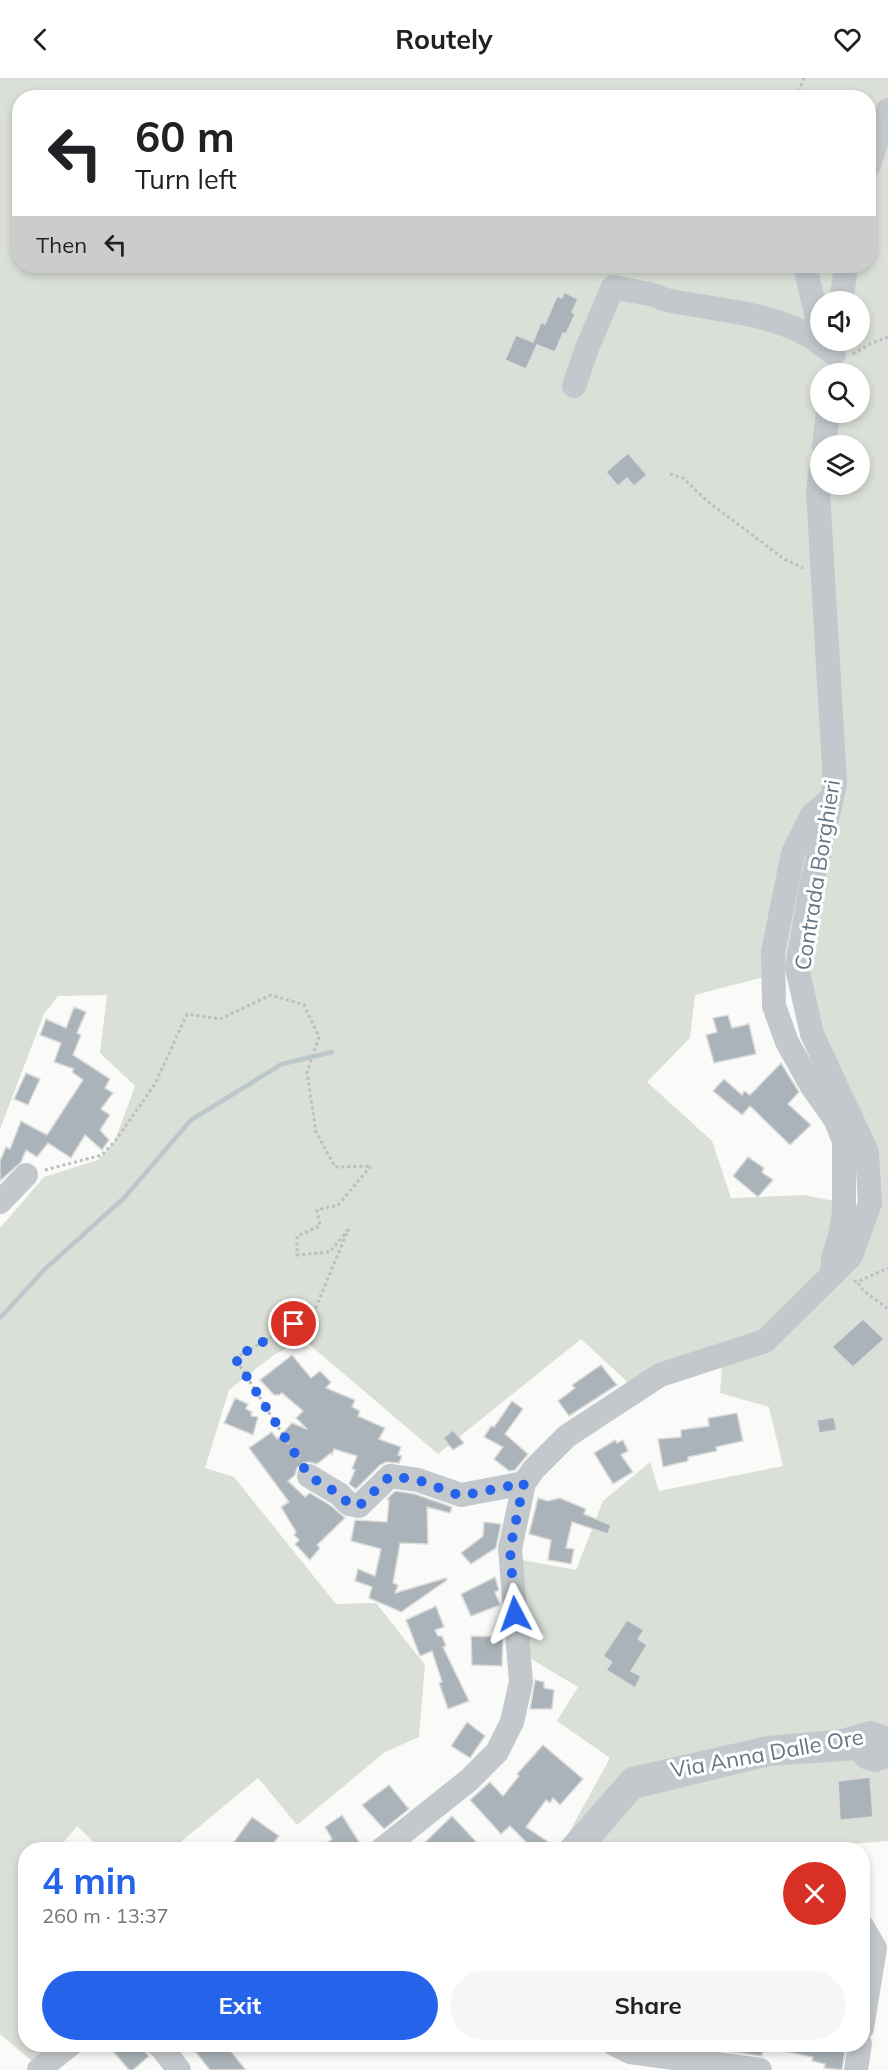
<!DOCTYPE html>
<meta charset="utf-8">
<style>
body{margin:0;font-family:Mulish,sans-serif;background:#f6f6f6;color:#202124;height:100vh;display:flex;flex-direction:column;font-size:22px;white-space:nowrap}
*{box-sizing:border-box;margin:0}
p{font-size:20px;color:#757577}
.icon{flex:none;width:33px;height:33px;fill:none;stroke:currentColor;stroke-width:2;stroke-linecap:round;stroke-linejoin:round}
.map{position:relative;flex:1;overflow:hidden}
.details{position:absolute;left:18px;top:1764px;width:852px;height:210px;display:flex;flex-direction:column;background:#fff;border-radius:24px;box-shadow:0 3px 9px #0003}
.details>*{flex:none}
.banner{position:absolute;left:12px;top:12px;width:864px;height:183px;border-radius:24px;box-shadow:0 3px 9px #0003;background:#fff;color:#202124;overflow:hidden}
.controls{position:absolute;left:810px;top:213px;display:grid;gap:12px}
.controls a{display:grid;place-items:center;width:60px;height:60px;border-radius:50%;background:#fff;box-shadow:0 3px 9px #0003;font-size:30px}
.pin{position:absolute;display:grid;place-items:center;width:51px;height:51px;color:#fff;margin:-26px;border:3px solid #fff;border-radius:50%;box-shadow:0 2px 6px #0007}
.me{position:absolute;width:66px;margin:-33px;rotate:356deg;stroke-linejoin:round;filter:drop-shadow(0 0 4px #0008)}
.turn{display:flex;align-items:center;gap:21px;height:126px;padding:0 24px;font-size:27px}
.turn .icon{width:78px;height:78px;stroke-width:2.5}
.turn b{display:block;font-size:42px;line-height:51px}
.then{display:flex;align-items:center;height:57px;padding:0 24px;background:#0003;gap:12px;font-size:22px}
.round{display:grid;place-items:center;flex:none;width:63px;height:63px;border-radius:32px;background:#f6f6f6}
.overview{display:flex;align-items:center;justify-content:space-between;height:102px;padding:0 24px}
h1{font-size:36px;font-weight:700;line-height:45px;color:#2563eb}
.action{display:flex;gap:12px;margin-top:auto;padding:12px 24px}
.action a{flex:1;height:69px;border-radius:36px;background:#2563eb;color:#fff;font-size:24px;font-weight:700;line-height:69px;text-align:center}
.action a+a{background:#f6f6f6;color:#202124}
header{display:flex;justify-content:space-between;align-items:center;height:78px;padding:0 24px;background:#fff;font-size:27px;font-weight:700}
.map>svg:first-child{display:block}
</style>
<header><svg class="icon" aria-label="back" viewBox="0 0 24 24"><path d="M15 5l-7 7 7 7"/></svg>Routely<svg class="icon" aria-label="heart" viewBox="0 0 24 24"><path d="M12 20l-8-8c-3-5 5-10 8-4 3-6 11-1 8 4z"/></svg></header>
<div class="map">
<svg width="888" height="1992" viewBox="0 0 888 1992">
<rect width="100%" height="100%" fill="#fafaf8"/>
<path fill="#dadfd7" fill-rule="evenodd" d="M0,0H888V1763L834,1767V1772L560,1771L610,1680L557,1643L578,1609L526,1578L512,1480L576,1492L603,1423L650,1384L659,1413L783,1388L769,1329L720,1315L723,1273L634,1310L581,1261L438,1376L304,1262L275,1276L229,1312L205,1390L234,1399L336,1526L376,1525L425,1587L419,1659L385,1674L297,1747L258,1700L172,1771H101L77,1748L58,1771L26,1772V1966L53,1967L32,1983L0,1956V1150L44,1099L98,1082L115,1063L135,1008L100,975L107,917L58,918L44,936L0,1051ZM20,20H868V188H20ZM820,224H860V262H820ZM820,296H860V334H820ZM820,368H860V406H820ZM802,889L818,946L848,1005L868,1060V1130L804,1117L731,1120L712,1063L647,1004L690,960L695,917Z"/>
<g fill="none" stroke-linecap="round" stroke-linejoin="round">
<path stroke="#bbc7cb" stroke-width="4.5" d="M0,1240L45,1191L124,1120L191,1042L282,986L332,974"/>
</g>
<g fill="#aab3b9" stroke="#dcdcda" stroke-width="1.5">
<path d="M564,214L578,221L572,234L575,236L571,245L566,256L563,255L555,274L537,267L526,291L505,282L516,257L533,264L541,244L545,246L557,218L562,220Z"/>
<path d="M628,375L647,397L634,408L627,400L618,408L606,394Z"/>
<path d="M74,929L86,934L77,955L81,957L73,977L110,1001L105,1010L113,1015L101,1031L110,1037L100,1052L109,1062L102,1072L85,1057L71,1080L48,1065L37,1079L26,1072L21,1084L0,1103V1083L6,1069L10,1071L21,1043L47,1057L83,1002L72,994L74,991L54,984L61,965L40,957L46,941L66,950Z"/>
<path d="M728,937L732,950L749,946L756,976L714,985L706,957L717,954L713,940Z"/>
<path d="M781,985L799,1014L788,1026L811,1047L790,1067L750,1028L742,1037L713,1013L724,1001L742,1017L744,1013L750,1017Z"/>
<path d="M26,995L40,1001L28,1027L14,1021Z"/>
<path d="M748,1079L764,1090L762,1094L773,1102L758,1119L733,1098Z"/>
<path d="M863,1241L884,1261L853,1289L832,1269Z"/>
<path d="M292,1277L311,1300L320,1293L331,1304L326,1310L355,1322L352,1329L360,1333L358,1338L385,1350L379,1361L401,1369L398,1377L402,1378L399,1385L386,1384L380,1387L356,1411L349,1406L355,1392L352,1391L357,1378L334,1371L332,1377L331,1375L317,1386L309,1384L303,1385L297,1390L295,1397L288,1403L305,1419L310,1415L330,1427L345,1440L317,1467L320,1470L310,1482L295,1466L299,1462L294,1457L296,1454L281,1429L289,1424L249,1370L272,1354L277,1361L292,1345L307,1351L296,1340L303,1333L282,1315L279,1317H274L260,1302Z"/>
<path d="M601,1287L617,1307L569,1338L558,1323L575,1310L572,1307Z"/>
<path d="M235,1320L248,1326L246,1331L252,1334L251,1338L258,1339L253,1357L224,1345Z"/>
<path d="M512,1323L523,1331L505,1356L528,1376L515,1392L509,1393L494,1381L503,1369L484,1359L491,1348L494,1349Z"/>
<path d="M737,1335L743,1363L716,1369L717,1373L688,1379V1383L663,1389L658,1361L681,1359V1352L709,1348L708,1340Z"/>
<path d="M834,1339L837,1352L819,1355L817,1342Z"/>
<path d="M453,1352L464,1365L453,1372L443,1360Z"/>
<path d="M615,1362L617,1365L623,1362L628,1373L621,1377L633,1394L613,1406L594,1375Z"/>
<path d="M395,1413L415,1416L452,1429L450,1435L427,1429L428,1466L400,1465L393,1505L398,1507L395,1515L446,1500L447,1502L401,1534L369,1520L372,1509L355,1503L358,1491L375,1498L381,1471L351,1463L355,1442L387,1444L389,1422L387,1421Z"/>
<path d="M538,1420L548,1423L560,1420L586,1431L584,1436L611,1447L608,1456L572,1444L566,1470L574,1471L571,1486L548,1482L551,1462L529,1456Z"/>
<path d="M484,1444L501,1446L496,1470L471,1486L461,1475L483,1458Z"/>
<path d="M495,1499L499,1512L495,1514L500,1527L471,1538L461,1516Z"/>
<path d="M436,1528L444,1549L435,1552L438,1558H442L446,1568L443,1569L469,1623L448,1631L439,1605L442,1604L432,1573L420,1578L406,1542Z"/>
<path d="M627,1542L644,1552L638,1561L647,1567L631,1593L641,1598L635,1610L606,1592L612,1584L603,1578Z"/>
<path d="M471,1558L503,1559L502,1588L472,1587Z"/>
<path d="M535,1602L544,1604V1610L554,1612L552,1631H530Z"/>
<path d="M467,1644L485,1658L470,1680L451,1668Z"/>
<path d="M543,1667L583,1701L560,1727L553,1720L550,1725L546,1722L526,1749L556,1769V1772H534L510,1748L501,1756L470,1722L490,1704L503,1718L519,1698L517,1696Z"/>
<path d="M870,1699L873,1739L840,1742L838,1703Z"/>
<path d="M389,1707L409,1731L384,1751L362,1727Z"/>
<path d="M342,1737L364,1772H316L332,1761L325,1749Z"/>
<path d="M452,1738L484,1772H417Z"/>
<path d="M252,1739L279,1758L268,1772H228Z"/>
<path d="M107,1966H138L149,1978L133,1992H129Z"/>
<path d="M189,1966H225L246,1992H210Z"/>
<path d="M720,1966H764L762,1978L720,1972Z"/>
<path d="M782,1966H846L842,1992L824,1990L825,1986L812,1983L813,1979L782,1973Z"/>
</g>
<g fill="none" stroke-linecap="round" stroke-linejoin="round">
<g stroke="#bbbfc2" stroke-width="3" stroke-dasharray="3 3" stroke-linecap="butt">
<path d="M799,20L800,10L804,0"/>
<path d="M853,276L870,266L888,259"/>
<path d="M670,396L683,400L707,423L747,453L784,481L803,490"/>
<path d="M45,1092L102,1077L115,1063L155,1006L187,936L220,941L271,917L304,927L319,959L307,994L316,1054L335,1089L371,1088L338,1127L317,1132L320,1148L297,1158V1177L330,1174L348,1152L314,1234L235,1280L300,1384"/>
<path d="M854,1203L857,1204L888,1190"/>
<path d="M858,1205L863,1212L888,1231"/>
</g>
<g stroke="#c3c8cc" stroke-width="24">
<path d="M868,89L888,32"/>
<path d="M805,188L817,240L818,264"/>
<path d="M841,224L846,188"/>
<path d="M574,308L587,270L613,209L654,217L666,222C711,231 763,234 804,255C815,260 825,269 834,276"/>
<path d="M824,368L828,334"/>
<path d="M831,721L812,737L793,775L773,874L774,928L787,964L811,1007L835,1041L844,1063V1134L841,1154L833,1180L832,1196"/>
<path d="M0,1124L26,1097"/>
<path d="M309,1398L339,1416L349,1426L359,1428L390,1398L418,1402L461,1417L524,1405"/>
<path d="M381,1772L469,1702L497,1674L512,1644L521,1604L510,1471L524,1405L534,1391L567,1358L660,1297L765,1263L851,1178L870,1125L867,1074L812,956L797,890L811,809L835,706L818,414L820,395"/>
<path d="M570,1772L632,1701L769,1670L843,1663L870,1655L885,1660L888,1666L883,1679L875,1682L866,1679L857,1670L769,1676L633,1709L578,1772"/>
<path d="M862,1848L875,1870L862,1950"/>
<path d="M157,1966L162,1970L179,1992"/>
<path d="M614,1966L630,1974L760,1992"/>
<path d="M39,1992L71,1966"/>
<path d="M856,1992L860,1966"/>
</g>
</g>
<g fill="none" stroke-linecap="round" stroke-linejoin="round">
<path stroke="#2563eb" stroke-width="10" stroke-dasharray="0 18" d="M294,1246L235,1280L309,1398L339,1416L349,1426L359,1428L390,1398L418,1402L461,1418L524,1405L510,1471L515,1536"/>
</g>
<g text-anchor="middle" stroke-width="6" stroke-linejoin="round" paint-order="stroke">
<g font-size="22" fill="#657683" stroke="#fff">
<text transform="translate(817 797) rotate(-81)" y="8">Contrada Borghieri</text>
<text transform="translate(767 1675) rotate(-10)" y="8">Via Anna Dalle Ore</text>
</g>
</g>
</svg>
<div class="controls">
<a><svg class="icon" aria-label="sound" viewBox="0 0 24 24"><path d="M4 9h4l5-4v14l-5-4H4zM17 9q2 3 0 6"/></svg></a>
<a><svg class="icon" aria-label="search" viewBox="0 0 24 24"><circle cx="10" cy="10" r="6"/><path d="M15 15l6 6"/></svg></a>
<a><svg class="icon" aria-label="layers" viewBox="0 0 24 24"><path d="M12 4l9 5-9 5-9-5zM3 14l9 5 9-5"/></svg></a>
</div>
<div class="pin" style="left:294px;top:1246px;background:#d93025"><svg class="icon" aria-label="arrive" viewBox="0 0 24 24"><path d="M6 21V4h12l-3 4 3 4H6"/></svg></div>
<svg class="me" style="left:515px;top:1536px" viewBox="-20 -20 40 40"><path d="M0-17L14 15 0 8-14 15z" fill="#2563eb" stroke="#fff" stroke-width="4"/></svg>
<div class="banner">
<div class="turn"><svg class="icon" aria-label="left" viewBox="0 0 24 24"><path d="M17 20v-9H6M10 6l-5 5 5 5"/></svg><div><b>60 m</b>Turn left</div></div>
<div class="then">Then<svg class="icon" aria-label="left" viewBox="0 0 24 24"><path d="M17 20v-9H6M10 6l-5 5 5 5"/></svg></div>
</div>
<section class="details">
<div class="overview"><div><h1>4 min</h1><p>260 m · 13:37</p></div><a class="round" style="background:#d93025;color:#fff"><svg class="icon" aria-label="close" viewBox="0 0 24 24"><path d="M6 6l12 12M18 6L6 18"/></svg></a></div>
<div class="action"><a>Exit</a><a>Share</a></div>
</section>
</div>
